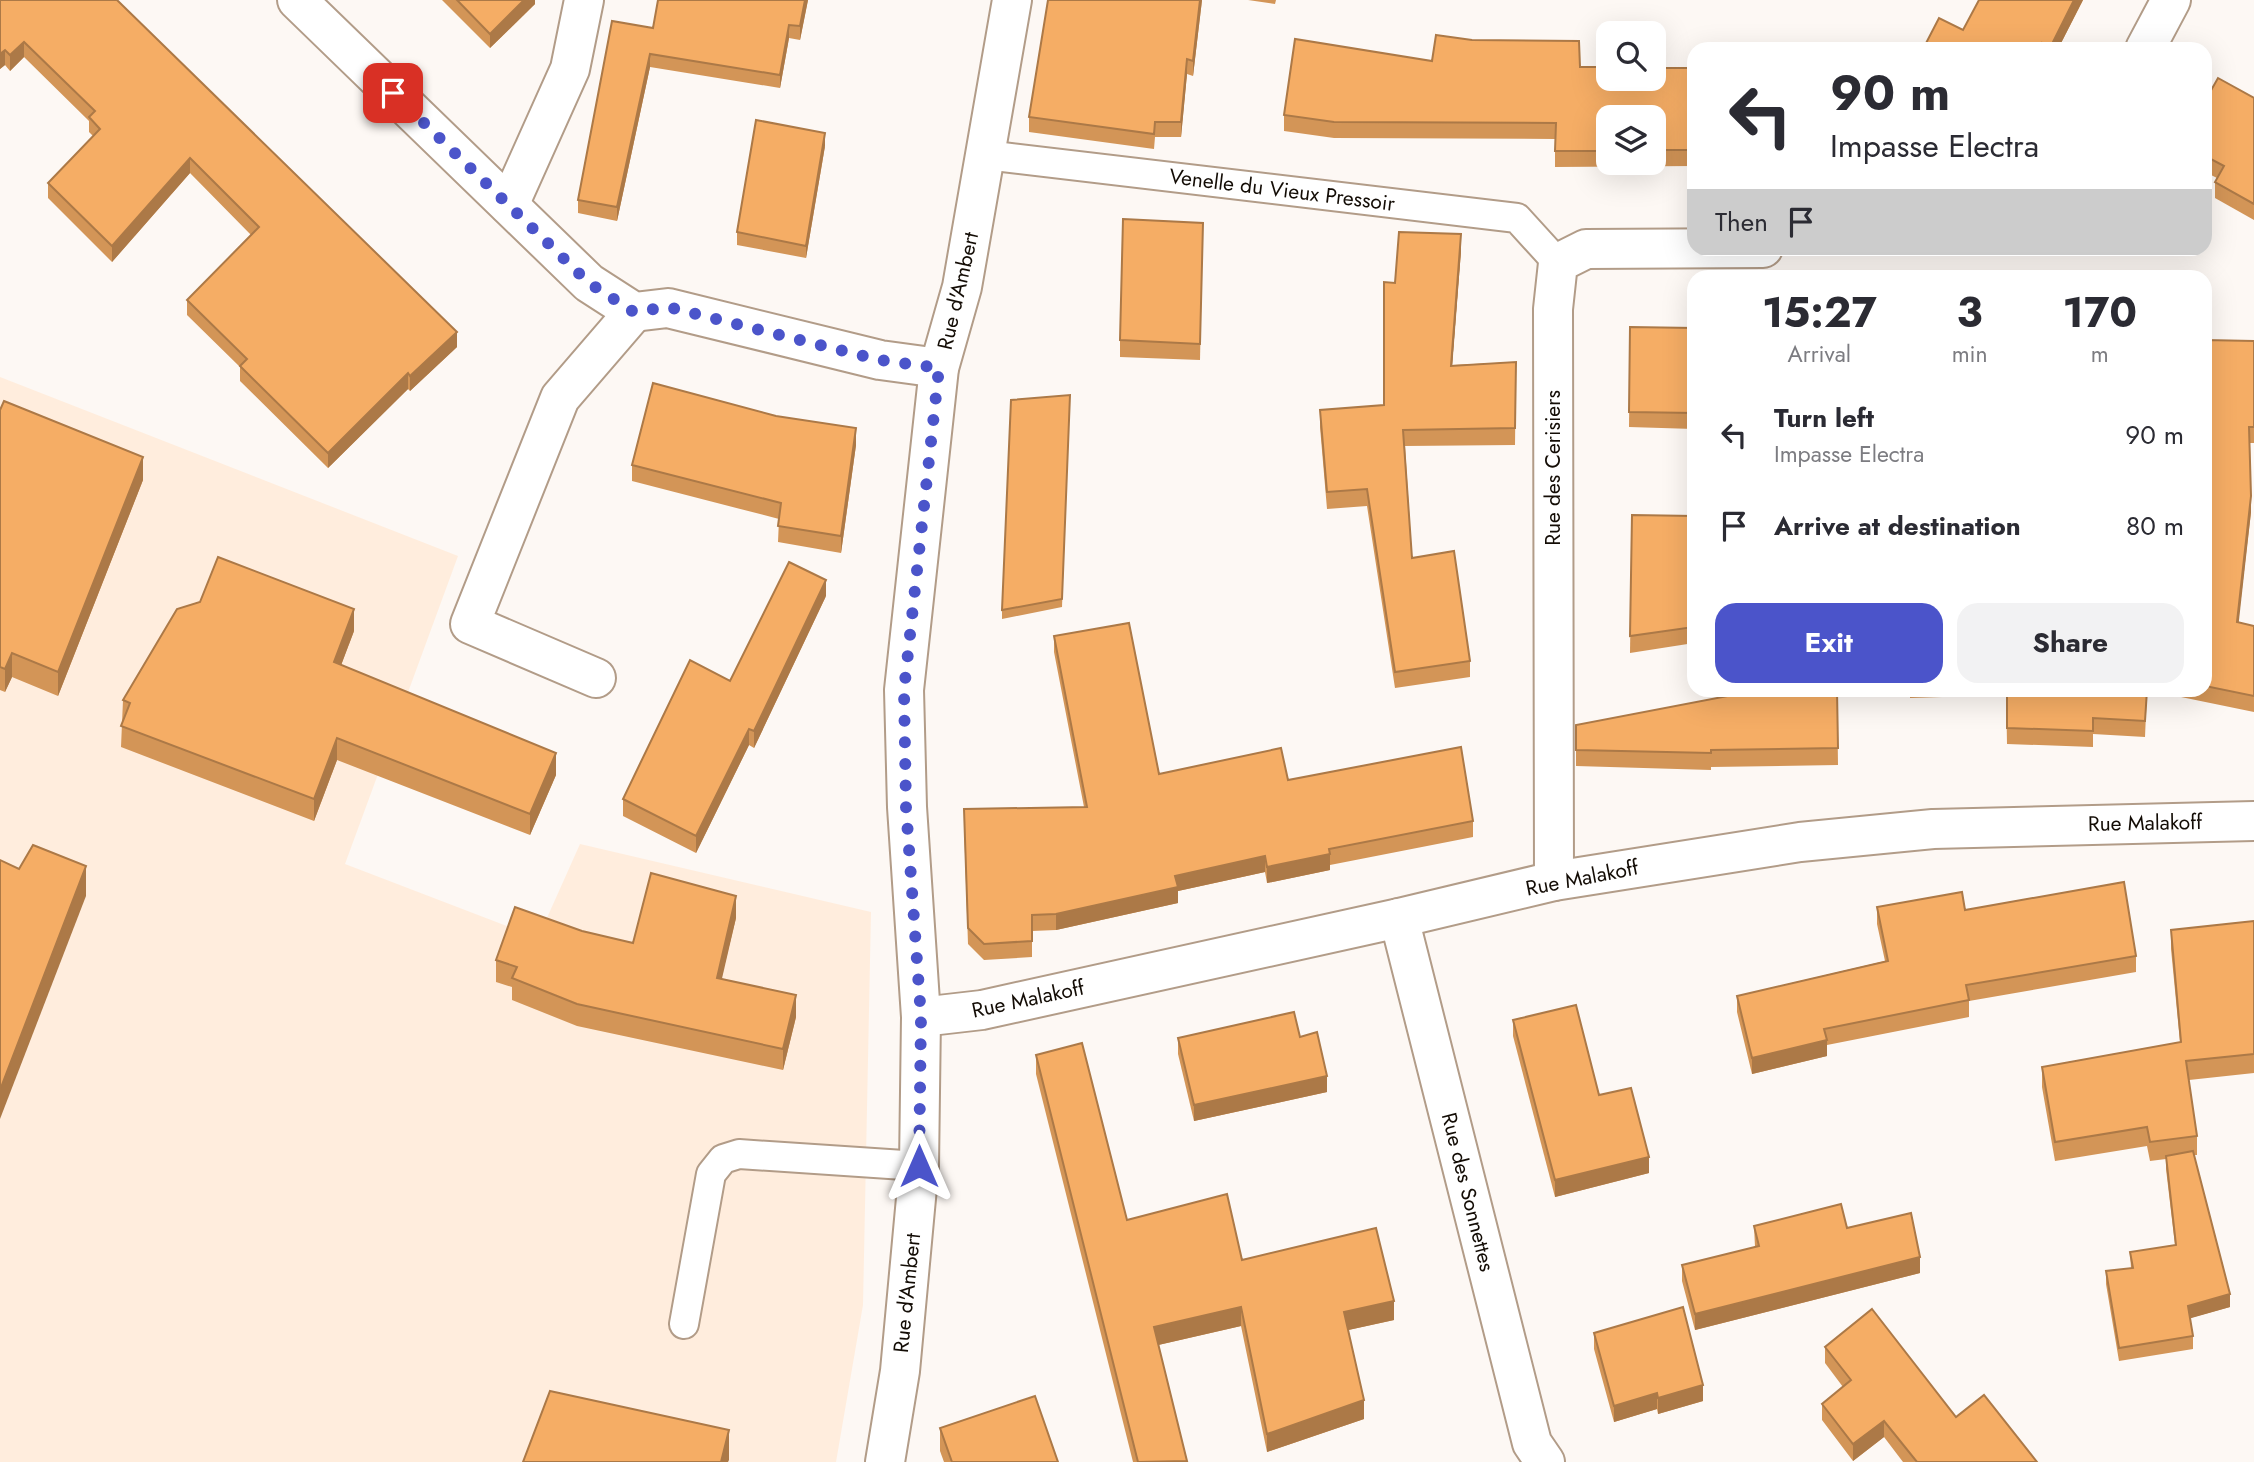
<!DOCTYPE html>
<style>
body{margin:0;font-family:Jost,sans-serif;background:#f2f2f3;color:#2b2b33;height:100vh;display:flex;flex-direction:column;font-size:26px;white-space:nowrap}
*{box-sizing:border-box;margin:0}
p{font-size:23px;color:#7c7c81}
.icon{flex:none;width:38px;height:38px;fill:none;stroke:currentColor;stroke-width:2;stroke-linecap:round;stroke-linejoin:round}
.map{position:relative;flex:1;overflow:hidden}
.panel{position:absolute;left:1687px;top:270px;width:525px;height:427px;display:flex;flex-direction:column;background:#fff;border-radius:21px;box-shadow:0 7px 28px #0002}
.panel>*{flex:none}
.banner{position:absolute;left:1687px;top:42px;width:525px;height:214px;border-radius:21px;box-shadow:0 7px 28px #0002;background:#fff;color:#2b2b33;overflow:hidden}
.controls{position:absolute;left:1596px;top:21px;display:grid;gap:14px}
.controls a{display:grid;place-items:center;width:70px;height:70px;border-radius:14px;background:#fff;box-shadow:0 7px 28px #0002;font-size:35px}
.pin{position:absolute;display:grid;place-items:center;width:60px;height:60px;color:#fff;margin:-30px;border-radius:14px;box-shadow:0 4px 10px #0006}
.me{position:absolute;width:77px;margin:-38px;rotate:0deg;stroke-linejoin:round;filter:drop-shadow(0 0 5px #0008)}
.turn{display:flex;align-items:center;gap:24px;height:147px;padding:0 28px;font-size:32px}
.turn .icon{width:91px;height:91px;stroke-width:2.5}
.turn b{display:block;font-size:49px;line-height:60px}
.then{display:flex;align-items:center;height:66px;padding:0 28px;background:#0003;gap:14px;font-size:26px}
.eta{display:flex;justify-content:space-evenly;align-items:center;height:119px;text-align:center}
.eta b{font-size:42px;font-weight:700;line-height:49px}
.action{display:flex;gap:14px;margin-top:auto;padding:14px 28px}
.action a{flex:1;height:80px;border-radius:21px;background:#4b54ca;color:#fff;font-size:28px;font-weight:700;line-height:80px;text-align:center}
.action a+a{background:#f2f2f3;color:#2b2b33}
ul{padding:0;list-style:none}
li{display:flex;align-items:center;gap:21px;height:91px;padding:0 28px}
li div{flex:1}
li b{display:block;font-size:26px}
li em{font-style:normal}
.map>svg:first-child{display:block}
</style>
<div class="map">
<svg width="2254" height="1462" viewBox="0 0 2254 1462">
<rect width="100%" height="100%" fill="#fdf8f4"/>
<path fill="#ffeddd" d="M0,377L458,556L345,864L538,938L580,844L871,912L863,1305L836,1462H0Z"/>
<g fill="none" stroke-linecap="round" stroke-linejoin="round">
<defs>
<g id="service">
<path d="M986,155L1517,218L1558,263"/>
<path d="M684,1324L711,1174L723,1159L739,1154L919,1166"/>
</g>
<g id="minor">
<path d="M297,0L589,283L634,312L668,308L880,360L939,368"/>
<path d="M2145,49L2171,0"/>
<path d="M509,205L570,69L584,0"/>
<path d="M596,678L470,624L560,398L634,312"/>
<path d="M1554,881L1553,309L1558,263L1586,249L1763,248"/>
<path d="M1399,918L1532,1443L1545,1462"/>
<path d="M921,1017L982,1010L1399,918L1554,881L1800,842L1933,829L2254,821"/>
</g>
<path id="tertiary" d="M885,1462L900,1371L919,1166L921,1017L907,807L904,690L939,368L962,287L1012,0"/>
</defs>
<use href="#service" stroke="#b29c88" stroke-width="32"/>
<use href="#minor" stroke="#b29c88" stroke-width="42"/>
<use href="#tertiary" stroke="#b29c88" stroke-width="42"/>
<use href="#service" stroke="#fff" stroke-width="28"/>
<use href="#minor" stroke="#fff" stroke-width="38"/>
<use href="#tertiary" stroke="#fff" stroke-width="38"/>
</g>
<g fill="#d39557" fill-rule="evenodd">
<path d="M0,0L457,347L410,391L408,389L328,468L240,381V367L187,315V300L251,235L190,173L112,262L48,198V183L93,136L89,132V121L24,57L10,71L5,65L0,69Z"/>
<path d="M442,0H535V4L490,48Z"/>
<path d="M658,0H808L800,40L789,38L780,88L650,67L617,221L578,213V200L653,28Z"/>
<path d="M1202,0L1193,76L1187,74L1181,137H1155L1154,149L1029,132V117Z"/>
<path d="M1248,0H1276L1275,4Z"/>
<path d="M1979,0H2083L2058,49H1923L1963,30Z"/>
<path d="M1432,61L1580,67L1694,68V166L1555,167V139L1334,138L1284,131V115ZM1608,117H1654V163H1608Z"/>
<path d="M2254,98V220L2215,198V182L2217,178L2205,172V101Z"/>
<path d="M825,146L806,258L737,245V232Z"/>
<path d="M1203,223L1200,360L1120,357V340Z"/>
<path d="M1461,251L1452,365L1516,362L1515,445L1405,446L1412,558L1470,661V677L1395,688L1367,506L1327,509L1320,427V410L1384,405Z"/>
<path d="M1630,327L1694,328V429L1629,427Z"/>
<path d="M2205,340L2254,341V443H2250L2251,512L2238,623L2254,626V712L2147,690L2145,737L2093,734V747L2007,744L2006,690H2205Z"/>
<path d="M1070,395L1062,607L1002,619V610Z"/>
<path d="M0,410L143,480L58,696L12,677L5,692L0,690Z"/>
<path d="M856,445L841,553L778,542L779,519L632,481V465Z"/>
<path d="M1632,515L1694,516V643L1630,653Z"/>
<path d="M826,596L754,748L749,745L696,853L623,816V799L730,681Z"/>
<path d="M354,631L341,665L556,775L530,835L337,760L314,821L121,747L123,700Z"/>
<path d="M1054,636L1159,774L1288,780L1473,821V837L1330,865V870L1267,883L1265,872L1178,891V903L1056,930L1032,931V957L984,960L968,944L964,825L1084,807L1054,652Z"/>
<path d="M1729,690H1837L1838,765L1711,767V770L1576,766V725L1730,696Z"/>
<path d="M1910,690H2006V695L1910,698Z"/>
<path d="M1877,907L1965,910L2136,956V972L1969,1001V1017L1827,1045V1056L1752,1074L1737,1012V996L1885,961L1877,924Z"/>
<path d="M736,918L721,979L796,1017L783,1070L577,1026L512,1000V987L496,982V960L582,931L633,943Z"/>
<path d="M2254,921V1073L2189,1080L2197,1136V1155H2194L2230,1307L2190,1318L2193,1336V1349L2119,1361L2106,1284V1271L2131,1268L2130,1252L2175,1245L2166,1169V1159L2150,1161L2147,1146L2055,1161L2042,1087V1067L2180,1042L2171,949V930Z"/>
<path d="M1513,1020L1599,1095L1649,1173L1555,1197L1513,1036Z"/>
<path d="M1300,1037L1327,1092L1194,1121L1178,1054V1038Z"/>
<path d="M1036,1055L1127,1220L1242,1260L1394,1320L1348,1330L1364,1419L1267,1452L1241,1326L1158,1345L1187,1462H1133L1036,1074Z"/>
<path d="M1754,1226L1847,1228L1920,1273L1695,1330L1682,1281V1265L1755,1247Z"/>
<path d="M1594,1333L1703,1401L1658,1414L1657,1409L1614,1422L1594,1349Z"/>
<path d="M1825,1347L1956,1417L2037,1462H1903L1884,1437L1853,1461L1822,1420V1404L1843,1387L1825,1363Z"/>
<path d="M940,1428L1058,1462H944L940,1451Z"/>
</g>
<g fill="#ac7947">
<path d="M524,0H535V4L490,48V34Z"/>
<path d="M805,0H808L800,40V26Z"/>
<path d="M1200,0H1202L1193,76V61Z"/>
<path d="M2074,0H2083L2058,49H2050Z"/>
<path d="M789,25V38L780,88V75Z"/>
<path d="M24,42V57L10,71V55Z"/>
<path d="M5,50V65L0,69V54Z"/>
<path d="M650,54V67L617,221V207Z"/>
<path d="M1187,59V74L1181,137V122Z"/>
<path d="M825,133V146L806,258V246Z"/>
<path d="M190,158V173L112,262V246Z"/>
<path d="M1461,234V251L1451,382V366Z"/>
<path d="M457,332V347L410,391V376Z"/>
<path d="M408,373V389L328,468V453Z"/>
<path d="M856,428V445L841,553V536Z"/>
<path d="M143,457V480L58,696V672Z"/>
<path d="M2251,496V512L2237,638V622Z"/>
<path d="M826,580V596L754,748V731Z"/>
<path d="M354,609V631L334,684V662Z"/>
<path d="M12,653V677L5,692V669Z"/>
<path d="M749,729V745L696,853V836Z"/>
<path d="M337,738V760L314,821V799Z"/>
<path d="M556,753V775L530,835V814Z"/>
<path d="M1330,854V870L1267,883V867Z"/>
<path d="M1265,856V872L1178,891V903L1056,930V914L1175,876Z"/>
<path d="M86,866V896L0,1119V1090Z"/>
<path d="M736,896V918L717,1000V978Z"/>
<path d="M796,995V1017L783,1070V1049Z"/>
<path d="M1827,1040V1056L1752,1074V1058Z"/>
<path d="M1327,1076V1092L1194,1121V1105Z"/>
<path d="M1649,1157V1173L1555,1197V1180Z"/>
<path d="M1920,1257V1273L1695,1330V1314Z"/>
<path d="M2230,1294V1307L2188,1319V1306Z"/>
<path d="M1394,1301V1320L1344,1331V1312Z"/>
<path d="M1241,1307V1326L1154,1346V1327Z"/>
<path d="M1703,1385V1401L1658,1414V1398Z"/>
<path d="M1657,1393V1409L1614,1422V1406Z"/>
<path d="M1364,1400V1419L1267,1452V1434Z"/>
<path d="M1884,1421V1437L1853,1461V1444Z"/>
<path d="M729,1430V1460L728,1462H721Z"/>
</g>
<g fill="#f5ad65" stroke="#ac7947" stroke-width="2">
<path d="M0,0H117L457,332L410,376L408,373L328,453L240,366L247,359L187,300L259,227L190,158L112,246L48,183L100,129L89,117L95,111L24,42L10,55L5,50L0,54Z"/>
<path d="M457,0H524L490,34Z"/>
<path d="M658,0H805L800,26L789,25L780,75L650,54L617,207L578,200L612,21L653,28Z"/>
<path d="M1048,0H1200L1193,61L1187,59L1181,122H1155L1154,134L1029,117Z"/>
<path d="M1979,0H2074L2050,48L2042,43L2039,49H1923L1939,18L1963,30Z"/>
<path d="M1436,35L1472,40L1579,41L1580,67H1608V79H1654V68H1694V150H1654V117H1608V151H1555L1556,123L1334,122L1284,115L1295,39L1432,61Z"/>
<path d="M1722,46H1788L1789,49H1722Z"/>
<path d="M2218,78L2254,98V204L2215,182L2224,166L2205,156V101Z"/>
<path d="M756,120L825,133L806,246L737,232Z"/>
<path d="M1123,219L1203,223L1200,344L1120,340Z"/>
<path d="M1399,232L1461,234L1451,366L1516,362L1515,428L1403,430L1412,558L1454,551L1470,661L1395,672L1367,489L1327,492L1320,410L1384,405V282L1395,283Z"/>
<path d="M1630,327L1694,328V413L1629,412Z"/>
<path d="M2205,340L2254,341V427H2249L2251,496L2237,622L2254,626V696L2205,686Z"/>
<path d="M653,383L776,416L856,428L841,536L778,526L781,503L632,465Z"/>
<path d="M1070,395L1062,599L1002,610L1011,400Z"/>
<path d="M4,401L143,457L58,672L12,653L5,669L0,667V410Z"/>
<path d="M1632,515L1694,516V627L1630,636Z"/>
<path d="M218,557L354,609L334,662L556,753L530,814L337,738L314,799L121,726L130,703L123,700L177,609L200,602Z"/>
<path d="M789,562L826,580L754,731L749,729L696,836L623,799L690,660L730,681Z"/>
<path d="M1129,623L1159,774L1281,748L1288,780L1461,747L1473,821L1329,849L1330,854L1267,867L1265,856L1175,876L1178,887L1056,914L1032,915V941L984,944L968,928L964,809L1087,807L1054,636Z"/>
<path d="M1732,690H1837L1838,748L1711,750V753L1576,750V725L1733,695Z"/>
<path d="M2007,690H2147L2145,721L2093,718V731L2007,728Z"/>
<path d="M33,845L86,866L0,1090V860L19,869Z"/>
<path d="M651,873L736,896L717,978L796,995L783,1049L577,1004L512,978L517,967L496,960L515,907L582,931L633,943Z"/>
<path d="M2124,882L2136,956L1966,985L1969,1000L1824,1029L1827,1040L1752,1058L1737,996L1888,961L1877,907L1962,892L1965,910Z"/>
<path d="M2254,921V1054L2186,1061L2197,1136L2150,1142L2147,1127L2055,1142L2042,1067L2181,1042L2171,930Z"/>
<path d="M1576,1005L1599,1095L1631,1088L1649,1157L1555,1180L1513,1020Z"/>
<path d="M1294,1012L1300,1037L1317,1032L1327,1076L1194,1105L1178,1038Z"/>
<path d="M1082,1043L1127,1220L1227,1194L1242,1260L1376,1228L1394,1301L1344,1312L1364,1400L1267,1434L1241,1307L1154,1327L1187,1461L1138,1462L1036,1055Z"/>
<path d="M2193,1151L2230,1294L2188,1306L2193,1336L2119,1348L2106,1271L2133,1268L2130,1252L2176,1245L2166,1156Z"/>
<path d="M1841,1204L1847,1228L1911,1213L1920,1257L1695,1314L1682,1265L1759,1246L1754,1226Z"/>
<path d="M1683,1307L1703,1385L1658,1398L1657,1393L1614,1406L1594,1333Z"/>
<path d="M1872,1309L1956,1417L1984,1395L2037,1462H1917L1884,1421L1853,1444L1822,1404L1851,1380L1825,1347Z"/>
<path d="M550,1391L729,1430L721,1462H523Z"/>
<path d="M1035,1396L1058,1462H952L940,1428Z"/>
</g>
<g fill="none" stroke-linecap="round" stroke-linejoin="round">
<path stroke="#4b54ca" stroke-width="12" stroke-dasharray="0 21.6" d="M393,93L589,283L634,312L668,307L880,360L939,368L904,690L906,807L921,1017L919,1166"/>
</g>
<g text-anchor="middle" stroke-width="6" stroke-linejoin="round" paint-order="stroke">
<g font-size="21" fill="#130c05" stroke="#fff">
<text transform="translate(1282 190) rotate(7)" y="7">Venelle du Vieux Pressoir</text>
<text transform="translate(958 291) rotate(-77)" y="7">Rue d'Ambert</text>
<text transform="translate(1553 468) rotate(-90)" y="7">Rue des Cerisiers</text>
<text transform="translate(2145 823) rotate(-1)" y="7">Rue Malakoff</text>
<text transform="translate(1582 878) rotate(-11)" y="7">Rue Malakoff</text>
<text transform="translate(1028 999) rotate(-12)" y="7">Rue Malakoff</text>
<text transform="translate(1468 1192) rotate(76)" y="7">Rue des Sonnettes</text>
<text transform="translate(907 1293) rotate(-84)" y="7">Rue d'Ambert</text>
</g>
</g>
</svg>
<div class="controls">
<a><svg class="icon" aria-label="search" viewBox="0 0 24 24"><circle cx="10" cy="10" r="6"/><path d="M15 15l6 6"/></svg></a>
<a><svg class="icon" aria-label="layers" viewBox="0 0 24 24"><path d="M12 4l9 5-9 5-9-5zM3 14l9 5 9-5"/></svg></a>
</div>
<div class="pin" style="left:393px;top:93px;background:#d93025"><svg class="icon" aria-label="arrive" viewBox="0 0 24 24"><path d="M6 21V4h12l-3 4 3 4H6"/></svg></div>
<svg class="me" style="left:919px;top:1166px" viewBox="-20 -20 40 40"><path d="M0-17L14 15 0 8-14 15z" fill="#4b54ca" stroke="#fff" stroke-width="4"/></svg>
<div class="banner">
<div class="turn"><svg class="icon" aria-label="left" viewBox="0 0 24 24"><path d="M17 20v-9H6M10 6l-5 5 5 5"/></svg><div><b>90 m</b>Impasse Electra</div></div>
<div class="then">Then<svg class="icon" aria-label="arrive" viewBox="0 0 24 24"><path d="M6 21V4h12l-3 4 3 4H6"/></svg></div>
</div>
<section class="panel">
<div class="eta">
<div><b>15:27</b><p>Arrival</p></div>
<div><b>3</b><p>min</p></div>
<div><b>170</b><p>m</p></div>
</div>
<ul>
<li><svg class="icon" aria-label="left" viewBox="0 0 24 24"><path d="M17 20v-9H6M10 6l-5 5 5 5"/></svg><div><b>Turn left</b><p>Impasse Electra</p></div><em>90 m</em></li>
<li><svg class="icon" aria-label="arrive" viewBox="0 0 24 24"><path d="M6 21V4h12l-3 4 3 4H6"/></svg><div><b>Arrive at destination</b></div><em>80 m</em></li>
</ul>
<div class="action"><a>Exit</a><a>Share</a></div>
</section>
</div>
